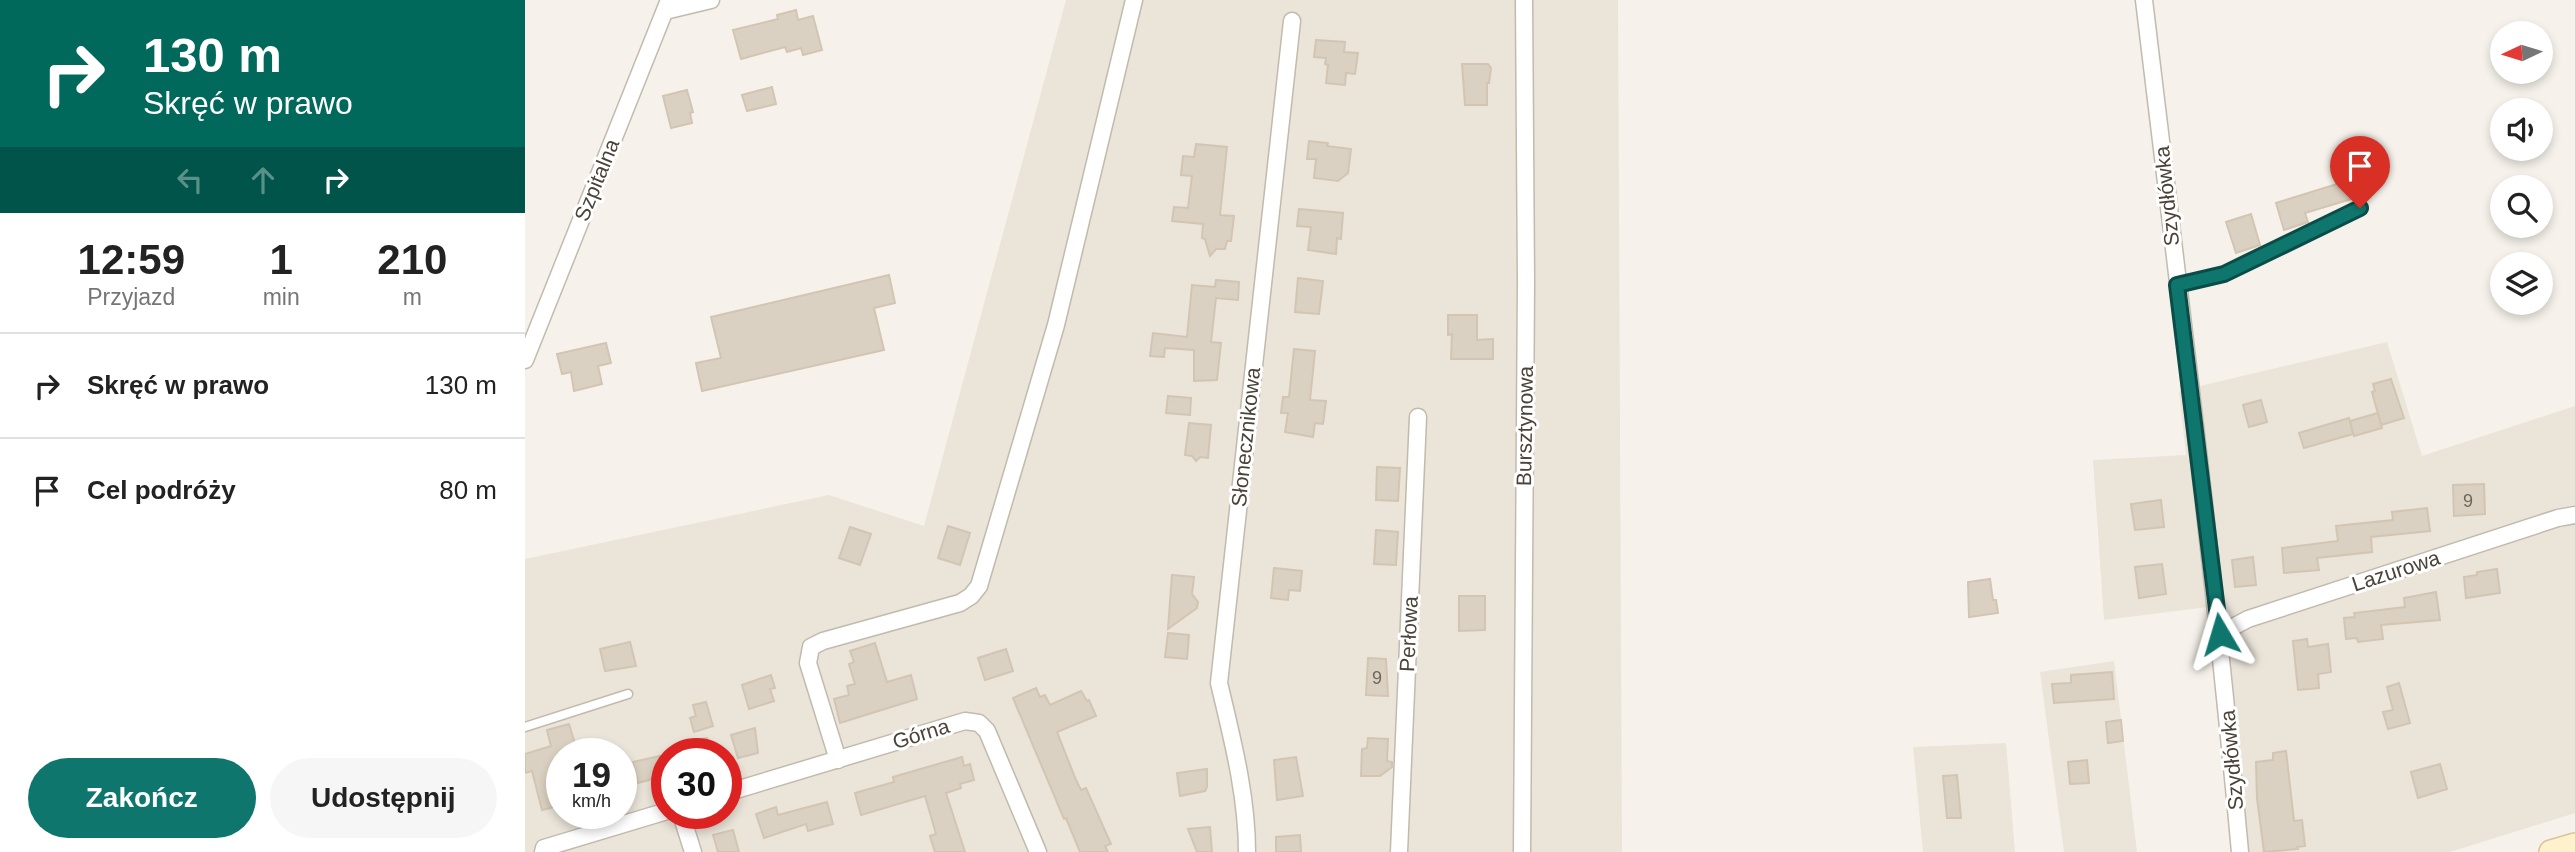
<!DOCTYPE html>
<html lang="pl">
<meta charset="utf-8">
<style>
body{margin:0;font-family:Helvetica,sans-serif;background:#f6f6f6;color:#222;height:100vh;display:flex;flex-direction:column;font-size:26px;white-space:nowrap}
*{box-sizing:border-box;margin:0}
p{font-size:23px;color:#767676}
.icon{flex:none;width:38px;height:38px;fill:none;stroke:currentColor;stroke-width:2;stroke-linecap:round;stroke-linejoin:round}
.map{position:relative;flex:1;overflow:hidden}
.side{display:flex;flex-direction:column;background:#fff;width:525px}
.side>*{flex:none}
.banner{background:#00695c;color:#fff;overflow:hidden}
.needle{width:46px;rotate:266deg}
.fabs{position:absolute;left:1965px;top:21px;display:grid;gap:14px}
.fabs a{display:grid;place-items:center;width:63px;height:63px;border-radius:50%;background:#fff;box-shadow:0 4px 10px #0003;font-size:35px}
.speed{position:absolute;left:21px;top:738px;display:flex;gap:14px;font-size:35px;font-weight:700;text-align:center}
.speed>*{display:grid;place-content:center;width:91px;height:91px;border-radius:50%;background:#fff;box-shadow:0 4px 10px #0003;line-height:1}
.speed small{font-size:18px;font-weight:400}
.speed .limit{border:10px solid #d22;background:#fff;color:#111}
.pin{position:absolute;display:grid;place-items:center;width:60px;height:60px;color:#fff;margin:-72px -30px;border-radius:50% 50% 50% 0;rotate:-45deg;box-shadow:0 0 7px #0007}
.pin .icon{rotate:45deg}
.me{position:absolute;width:77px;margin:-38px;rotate:353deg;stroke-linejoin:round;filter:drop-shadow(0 0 5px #0008)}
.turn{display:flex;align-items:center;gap:24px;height:147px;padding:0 28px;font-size:32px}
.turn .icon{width:91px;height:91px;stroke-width:2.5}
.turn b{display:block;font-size:49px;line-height:60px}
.lanes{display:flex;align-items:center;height:66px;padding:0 28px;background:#0003;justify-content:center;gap:35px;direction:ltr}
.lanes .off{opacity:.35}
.eta{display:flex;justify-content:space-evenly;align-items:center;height:119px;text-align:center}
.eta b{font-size:42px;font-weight:700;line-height:49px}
.action{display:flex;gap:14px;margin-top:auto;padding:14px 28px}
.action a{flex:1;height:80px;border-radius:42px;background:#0f766e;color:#fff;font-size:28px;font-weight:700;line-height:80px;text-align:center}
.action a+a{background:#f6f6f6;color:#222}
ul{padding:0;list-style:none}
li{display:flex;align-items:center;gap:21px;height:105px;padding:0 28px;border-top:2px solid #e0e0e0}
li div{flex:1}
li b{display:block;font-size:26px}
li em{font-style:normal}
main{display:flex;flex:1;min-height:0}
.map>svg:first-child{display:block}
</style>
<main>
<section class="side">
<div class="banner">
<div class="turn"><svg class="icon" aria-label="right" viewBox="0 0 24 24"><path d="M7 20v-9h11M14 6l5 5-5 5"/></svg><div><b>130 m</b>Skręć w prawo</div></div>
<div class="lanes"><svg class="icon off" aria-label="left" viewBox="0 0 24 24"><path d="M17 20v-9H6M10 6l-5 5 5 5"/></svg><svg class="icon off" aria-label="ahead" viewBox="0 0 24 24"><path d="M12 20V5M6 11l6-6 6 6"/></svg><svg class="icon" aria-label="right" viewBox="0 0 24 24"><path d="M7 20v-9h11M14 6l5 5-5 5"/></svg></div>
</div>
<div class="eta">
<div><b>12:59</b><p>Przyjazd</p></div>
<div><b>1</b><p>min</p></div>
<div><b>210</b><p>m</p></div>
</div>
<ul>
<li><svg class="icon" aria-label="right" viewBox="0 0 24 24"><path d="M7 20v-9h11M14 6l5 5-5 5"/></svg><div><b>Skręć w prawo</b></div><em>130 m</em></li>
<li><svg class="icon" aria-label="arrive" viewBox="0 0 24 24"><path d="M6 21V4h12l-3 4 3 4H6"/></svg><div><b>Cel podróży</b></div><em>80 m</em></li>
</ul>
<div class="action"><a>Zakończ</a><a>Udostępnij</a></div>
</section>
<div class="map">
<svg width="2050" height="852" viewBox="0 0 2050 852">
<rect width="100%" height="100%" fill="#f6f2eb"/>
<g fill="#eae4d9" fill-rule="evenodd">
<path d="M541,0H1093L1097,852H0V559L304,495L399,526ZM37,754H96V814H37ZM142,754H201V814H142Z"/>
<path d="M1862,342L1897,456L2050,406V813L1925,852H1709L1683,607L1579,620L1568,460L1661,455L1654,391Z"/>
<path d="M1589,661L1612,852H1539L1515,672Z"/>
<path d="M1481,743L1490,852H1398L1388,747Z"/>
</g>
<g fill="#dbd1c2" stroke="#d3c5b2" stroke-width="2">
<path d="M271,10L273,20L288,16L297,50L278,55L276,48L262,52L260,47L216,59L208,30L253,19L252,15Z"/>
<path d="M791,40L820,42L819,52L833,53L830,74L821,73L820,85L801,83L803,65L800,64L801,58L789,57Z"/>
<path d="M937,64H963L966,68L964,83H962V105H940Z"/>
<path d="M247,87L251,104L222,111L217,95Z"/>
<path d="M162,90L168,112L165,113L167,123L146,128L138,96Z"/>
<path d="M784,141L803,143L802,146L826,149L823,173L813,181L789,178L791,159H782Z"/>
<path d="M671,144L702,147L695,215L709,216L706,241H702L700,249H691L685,256L680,239L677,238L678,224L647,221L649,207L663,208L667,176L656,175L658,156L669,157Z"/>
<path d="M1828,179L1833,197L1780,213L1783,222L1759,230L1751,203Z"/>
<path d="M774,209L818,213L816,239L812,238L811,254L783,250L786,227L772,226Z"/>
<path d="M1726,214L1735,245L1711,253L1701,222Z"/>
<path d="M364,275L370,303L349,308L359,350L177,391L171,363L196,358L186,317Z"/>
<path d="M773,278L798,281L794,314L770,312Z"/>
<path d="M691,280L714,282L713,300L691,298L686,342L696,343L692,380L669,381V350L640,348L639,357L625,356L628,333L662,337L667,285L690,287Z"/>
<path d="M923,315H952V340L968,339V359H926L927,334L923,335Z"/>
<path d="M81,343L86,363L73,366L77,384L49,391L46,372L37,374L32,354Z"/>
<path d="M769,349L790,351L785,400L801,401L798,424L790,423L788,437L760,432L763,413H756L758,397H764Z"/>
<path d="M1866,379L1879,418L1856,425L1847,392L1850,391L1848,384Z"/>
<path d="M643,396L666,398L665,415L641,413Z"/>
<path d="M1736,400L1742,422L1724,427L1718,405Z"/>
<path d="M1853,413L1857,428L1829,436L1825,421Z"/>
<path d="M1824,418L1828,434L1779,448L1774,433Z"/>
<path d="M664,423L686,425L683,458L675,457L671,461L667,456L660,455Z"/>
<path d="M852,467L875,468L873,501L851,500Z"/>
<path d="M1959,484L1960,514L1929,516L1928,485Z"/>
<path d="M1636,500L1639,527L1610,530L1606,504Z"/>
<path d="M1902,508L1905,531L1846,537L1847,552L1792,558L1794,570L1759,573L1757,548L1813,541L1811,526L1868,520L1867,512Z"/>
<path d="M423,526L445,533L435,565L413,558Z"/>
<path d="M325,527L346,534L335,565L314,558Z"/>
<path d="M851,530L873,532L871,565L849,564Z"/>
<path d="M1728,557L1731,585L1710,587L1707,560Z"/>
<path d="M1637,564L1641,594L1614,598L1610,567Z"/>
<path d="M749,568L777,571L775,591L764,590L763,600L746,598Z"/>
<path d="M1972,569L1975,593L1941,598L1939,577L1952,575V572Z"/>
<path d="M647,575L669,577L667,594L673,602L672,608L643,629Z"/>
<path d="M1465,579L1468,600H1471L1473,613L1444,617L1443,582Z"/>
<path d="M1911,592L1915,620L1856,625L1858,639L1833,642L1832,638L1821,639L1819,618L1830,617L1829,613L1880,607L1879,598Z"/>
<path d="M934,596H960V630L934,631Z"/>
<path d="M643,633L664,635L662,659L640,657Z"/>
<path d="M1782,639L1783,647L1803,644L1806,672L1793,674L1794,688L1773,690L1768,641Z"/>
<path d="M105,642L111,666L80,671L75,649Z"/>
<path d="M350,643L362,682L386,675L392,699L315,723L309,699L324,695L322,686L330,684L324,664L329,662L325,651Z"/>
<path d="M481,649L488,671L460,680L453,658Z"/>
<path d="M843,658L861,659L863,696L841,695Z"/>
<path d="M1587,672L1589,699L1529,703L1527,684L1546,683V675Z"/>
<path d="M246,675L250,688L245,689L249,701L224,709L217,685Z"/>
<path d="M1874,683L1885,723L1863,729L1858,712L1868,710L1862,687Z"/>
<path d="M511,688L515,697L520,695L525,705L556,691L562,701L564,700L571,716L532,732L551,780L556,790L561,788L586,844L580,846L583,852H555L541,818L539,819L488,698Z"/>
<path d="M181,702L188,726L169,732L165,718L171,716L168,705Z"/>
<path d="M1596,720L1598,741L1583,743L1581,722Z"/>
<path d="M44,724L53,754H37V759L30,761L37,787V805L17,810L7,771L0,773V754L26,746L22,730Z"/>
<path d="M230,728L233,753L213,758L206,735Z"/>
<path d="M182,738L186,754H162L159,741Z"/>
<path d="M843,738L863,739L862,761L867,762V767L855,776H836L837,749L842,748Z"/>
<path d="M1761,751L1769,821L1777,820L1780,846L1772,847L1773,849L1739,852L1732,798L1731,762L1748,760V753Z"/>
<path d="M135,756L139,776L113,783L108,762Z"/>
<path d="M437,757L439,766L445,764L449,780L435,784L436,788L421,793L440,852H410L405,836L411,834L400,796L336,815L330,793L369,782L368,777Z"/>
<path d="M771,757L778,796L752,800L749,760Z"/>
<path d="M1562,760L1564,783L1545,784L1543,762Z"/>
<path d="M1915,764L1922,789L1893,798L1886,772Z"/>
<path d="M682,769V787L680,791L655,796L652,773Z"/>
<path d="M1432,775L1436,818H1422L1418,776Z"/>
<path d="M302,802L308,824L283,831L281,824L239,838L231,814L251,807L253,815Z"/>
<path d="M685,827L687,852H672L663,829Z"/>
<path d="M208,830L214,852H193L188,835Z"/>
<path d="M775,835L776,852H751V837Z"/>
</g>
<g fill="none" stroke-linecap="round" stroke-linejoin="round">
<defs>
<g id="lane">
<path d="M1652,285L1699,274L1835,208"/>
<path d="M0,727L103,694"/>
</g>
<g id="street">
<path d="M1619,0C1653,284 1689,567 1715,852"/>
<path d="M140,11L186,0"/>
<path d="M0,360L144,0"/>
<path d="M1695,634L1723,619L2033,518L2050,515"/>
<path d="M313,760L283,663L286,647L298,641L435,603L446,596L454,586L531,325L609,0"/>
<path d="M201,793L440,721L454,723L462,731L513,852"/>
<path d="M156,814L168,852"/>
<path d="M18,852L19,848L142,811"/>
<path d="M722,852C722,795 707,738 694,683L767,21"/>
<path d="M874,852L893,417"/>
<path d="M997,852L1001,283L999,0"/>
</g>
<path id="secondary" d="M2026,852L2050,845"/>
</defs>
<use href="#lane" stroke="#c2baad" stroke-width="11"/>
<use href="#street" stroke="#c2baad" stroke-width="19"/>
<use href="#secondary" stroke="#d7c59a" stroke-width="26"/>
<use href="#lane" stroke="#fff" stroke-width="8"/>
<use href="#street" stroke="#fff" stroke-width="16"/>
<use href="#secondary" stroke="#fff1cb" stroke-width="23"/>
</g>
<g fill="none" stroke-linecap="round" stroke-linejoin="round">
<defs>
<path id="route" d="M1695,634L1652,285L1699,274L1835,208"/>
</defs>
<use href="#route" stroke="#0a4d48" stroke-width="18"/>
<use href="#route" stroke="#0f766e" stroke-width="12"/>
</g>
<g text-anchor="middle" stroke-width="6" stroke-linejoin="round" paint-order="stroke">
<g font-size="18" fill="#6e665a">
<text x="1943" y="507">9</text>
<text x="852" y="684">9</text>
</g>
<g font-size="21" fill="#4a4338" stroke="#fff">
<text transform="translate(72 180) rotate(-68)" y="7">Szpitalna</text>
<text transform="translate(1642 196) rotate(-96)" y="7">Szydłówka</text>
<text transform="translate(1000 426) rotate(-89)" y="7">Bursztynowa</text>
<text transform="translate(721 437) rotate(-84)" y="7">Słonecznikowa</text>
<text transform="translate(1871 571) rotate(-18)" y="7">Lazurowa</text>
<text transform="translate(884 634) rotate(-87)" y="7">Perłowa</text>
<text transform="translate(396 734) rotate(-17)" y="7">Górna</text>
<text transform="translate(1707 760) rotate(-95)" y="7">Szydłówka</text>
</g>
</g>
</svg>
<div class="fabs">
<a><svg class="needle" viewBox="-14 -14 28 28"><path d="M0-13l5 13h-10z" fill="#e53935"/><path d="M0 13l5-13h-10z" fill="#767676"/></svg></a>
<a><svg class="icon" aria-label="sound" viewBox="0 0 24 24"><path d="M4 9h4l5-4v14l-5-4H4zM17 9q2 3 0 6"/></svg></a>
<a><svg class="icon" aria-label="search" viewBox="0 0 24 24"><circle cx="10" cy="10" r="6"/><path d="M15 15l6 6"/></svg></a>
<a><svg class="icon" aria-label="layers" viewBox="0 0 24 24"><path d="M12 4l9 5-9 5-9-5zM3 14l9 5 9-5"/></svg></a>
</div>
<div class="speed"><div>19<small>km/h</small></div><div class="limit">30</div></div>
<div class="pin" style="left:1835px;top:208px;background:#d93025"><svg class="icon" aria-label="arrive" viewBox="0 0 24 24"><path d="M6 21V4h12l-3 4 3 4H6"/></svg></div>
<svg class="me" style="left:1695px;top:634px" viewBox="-20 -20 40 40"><path d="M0-17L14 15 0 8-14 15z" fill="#0f766e" stroke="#fff" stroke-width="4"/></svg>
</div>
</main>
